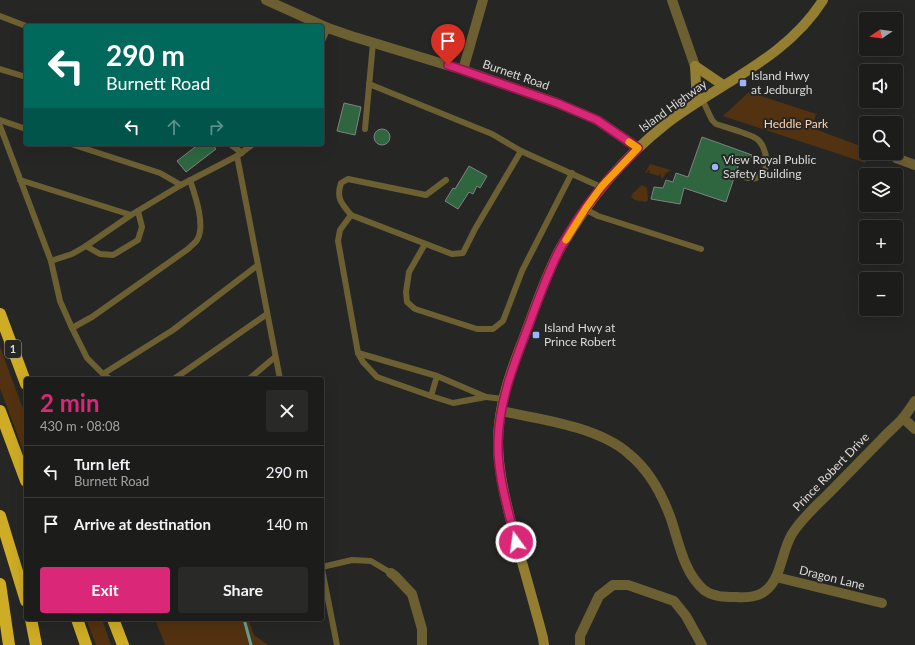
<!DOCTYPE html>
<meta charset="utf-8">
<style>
body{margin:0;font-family:Lato,sans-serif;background:#292a28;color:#f1f3f6;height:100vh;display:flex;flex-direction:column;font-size:15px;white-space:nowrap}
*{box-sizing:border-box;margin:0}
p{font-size:13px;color:#a0a2a3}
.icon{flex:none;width:22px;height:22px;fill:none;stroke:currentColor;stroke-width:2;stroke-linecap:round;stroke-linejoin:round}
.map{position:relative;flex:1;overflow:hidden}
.drawer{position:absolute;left:24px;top:377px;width:300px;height:244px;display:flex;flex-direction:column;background:#1c1d1b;border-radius:4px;box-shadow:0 4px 16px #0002,0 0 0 1px #3a3b3a}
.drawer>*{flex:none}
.guide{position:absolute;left:24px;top:24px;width:300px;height:122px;border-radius:4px;box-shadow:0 4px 16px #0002,0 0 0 1px #3a3b3a;background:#00695c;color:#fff;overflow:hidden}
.needle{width:26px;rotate:257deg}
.buttons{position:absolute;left:859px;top:12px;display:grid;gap:8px}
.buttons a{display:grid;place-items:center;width:44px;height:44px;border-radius:4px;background:#1c1d1b;box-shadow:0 4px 16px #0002,0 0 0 1px #3a3b3a;font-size:20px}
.pin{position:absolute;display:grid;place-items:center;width:34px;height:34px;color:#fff;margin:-41px -17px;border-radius:50% 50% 50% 0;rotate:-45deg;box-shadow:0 0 4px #0007}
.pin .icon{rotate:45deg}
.me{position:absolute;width:44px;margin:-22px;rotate:346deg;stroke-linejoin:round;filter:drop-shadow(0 0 3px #0008)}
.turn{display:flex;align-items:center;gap:14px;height:84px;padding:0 16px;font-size:18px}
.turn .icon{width:52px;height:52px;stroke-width:2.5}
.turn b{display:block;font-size:28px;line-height:34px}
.lanes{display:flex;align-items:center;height:38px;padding:0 16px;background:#0003;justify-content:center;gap:20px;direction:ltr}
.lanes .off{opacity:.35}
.round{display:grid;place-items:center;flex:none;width:42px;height:42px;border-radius:4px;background:#292a28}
.head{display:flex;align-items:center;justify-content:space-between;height:68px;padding:0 16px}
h1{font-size:24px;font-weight:700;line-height:30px;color:#db2777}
.primary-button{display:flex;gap:8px;margin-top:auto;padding:8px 16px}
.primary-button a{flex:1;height:46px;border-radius:4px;background:#db2777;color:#fff;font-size:16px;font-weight:700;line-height:46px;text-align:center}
.primary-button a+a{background:#292a28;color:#f1f3f6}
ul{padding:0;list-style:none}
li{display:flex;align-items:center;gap:12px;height:52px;padding:0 16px;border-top:1px solid #3a3b3a}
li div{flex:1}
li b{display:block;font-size:15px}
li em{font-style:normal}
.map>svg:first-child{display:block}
</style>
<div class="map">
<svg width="915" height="645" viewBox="0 0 915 645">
<rect width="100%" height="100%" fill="#262724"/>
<g fill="#523210">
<path d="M749,92L816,114L812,128L866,148V163L723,116Z"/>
<path d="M650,164L671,170L666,173L662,179L661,178V175L660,174L659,176L649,173L650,171L648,170L647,173H645Z"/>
<path d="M642,185L647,188L648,200L646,202L635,200L631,197L633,193Z"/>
<path d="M0,347L26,417V458L0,388Z"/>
<path d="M86,619H102L111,645H96Z"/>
<path d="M155,619H248L254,635L268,645H165Z"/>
</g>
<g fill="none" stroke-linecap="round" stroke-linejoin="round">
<path stroke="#62a096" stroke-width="3" d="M244,619L251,645"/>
</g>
<g fill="#2f6640" stroke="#7f8280">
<path d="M344,103L361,107L355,135L337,131Z"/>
<circle cx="382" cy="137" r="8"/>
<path d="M702,137L752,155L749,162L740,159L737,170H734L731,172V175L734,178L726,202L684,188L680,204L651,199L654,187L663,188L666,180L673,182L676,173L688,177Z"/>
<path d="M199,144H212L216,149L186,172L177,161Z"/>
<path d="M469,166L487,176L480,188L477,186L473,194L469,192L458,209L445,201L453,188L455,189Z"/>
</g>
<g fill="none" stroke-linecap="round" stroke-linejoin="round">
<g stroke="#6c5f32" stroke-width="6">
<path d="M0,16L26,26"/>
<path d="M322,41L328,28"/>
<path d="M0,69L26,77"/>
<path d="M369,84L492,134L521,151L601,187"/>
<path d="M702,99L712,120L716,124C725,127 751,134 757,139C767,146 772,174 756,178C749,180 742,176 735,174"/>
<path d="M0,120L26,129"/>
<path d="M0,126L51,261L60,301L72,328L87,358L103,374L110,379"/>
<path d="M365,129L373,43"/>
<path d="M71,144L160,173L181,185"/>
<path d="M230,144L242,153"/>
<path d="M237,156L280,379"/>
<path d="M20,180L131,215L181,185L237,156L253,144"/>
<path d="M446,180L426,195L348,179L341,183C336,198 341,203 351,215L452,254L463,253L475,229L521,151"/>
<path d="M585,209L598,216L701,249"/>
<path d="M351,215L340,230L338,241L358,353L363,362L377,377L431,396L453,403L486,397"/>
<path d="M425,244L409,272L406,292L407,302L415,309L477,329H493L503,321L522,271L572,173"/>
<path d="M86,246L100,254L113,255L138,240L142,227L138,211"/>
<path d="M51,261L72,254L86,246L131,215"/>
<path d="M72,328L92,317L188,249C191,246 195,243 197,240C206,226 195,195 190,180"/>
<path d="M358,353L437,376L486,397L503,399"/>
<path d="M103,374L173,330L258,265"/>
<path d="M174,379L267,314"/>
<path d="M249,379L275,357"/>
<path d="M431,396L437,376"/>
<path d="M322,567L352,560L371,561L391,573"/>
<path d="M322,569L337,645"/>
</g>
<g stroke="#6c5f32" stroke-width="10">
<path d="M266,0L328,28L351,36L463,70L557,103L597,120L638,148"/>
<path d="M672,0L695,66"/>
<path d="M463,70L483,0"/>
<path d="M896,158L915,165"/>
<path d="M501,411C540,419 599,427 629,454C650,471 662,494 671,519C679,543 684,573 704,590C713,597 725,597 736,597C745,598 758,597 765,591C782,578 781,552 792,534C802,518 815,507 828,494C846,476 863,458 881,440C888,432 896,426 903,418C907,413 911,407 915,401"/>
<path d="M903,418L915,429"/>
<path d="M391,573L395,576L412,594L422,629V645"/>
<path d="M776,577L882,603"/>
<path d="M580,645V636L599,596L613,585H628L674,601L686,616L702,645"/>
</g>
<g stroke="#947e32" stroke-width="10">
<path d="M695,66L697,102"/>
<path d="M695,66L723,85"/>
<path d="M544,645L543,638C533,600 522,563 512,526C505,498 498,470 498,442C498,405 511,370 524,337C535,308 546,274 561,247C588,200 623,158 666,124C719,83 786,59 823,0"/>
</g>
<g stroke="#ceac25" stroke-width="12">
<path d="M0,314L26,384"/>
<path d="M0,411L26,481"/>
<path d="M0,516L26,601"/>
<path d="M0,584L9,645"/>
<path d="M31,619L36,645"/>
<path d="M77,619L86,645"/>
<path d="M113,619L123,645"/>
</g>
</g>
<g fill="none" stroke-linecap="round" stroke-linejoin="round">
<defs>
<path id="route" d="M448,65L557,103L597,120L638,148C626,161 612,174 601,188C586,206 571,228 560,249C546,276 536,306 525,335C512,369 499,404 498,441C497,475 508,509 516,542"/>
</defs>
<use href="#route" stroke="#8e194d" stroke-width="10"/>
<use href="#route" stroke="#db2777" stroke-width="7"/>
<path stroke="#f59e0b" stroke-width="7" d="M566,240L586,208L601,187L638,148L629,142"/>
</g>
<g fill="#9bb4fd" stroke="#262724" stroke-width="1.5">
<rect x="739" y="79" width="8" height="8" rx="2"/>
<circle cx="715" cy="167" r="4"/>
<rect x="532" y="331" width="8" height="8" rx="2"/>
</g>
<g text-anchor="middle" stroke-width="4" stroke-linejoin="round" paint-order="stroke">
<rect fill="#262724" stroke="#a5a6a3" stroke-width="1" x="5" y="340" width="16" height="18" rx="3"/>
<g font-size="11" font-weight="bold" fill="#dbdcda">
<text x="13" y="353">1</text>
</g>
<g font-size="12" fill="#dbdcda" stroke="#262724">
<text transform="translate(516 75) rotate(19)" y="4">Burnett Road</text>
<text transform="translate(673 106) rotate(-36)" y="4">Island Highway</text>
<text transform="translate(831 472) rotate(-46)" y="4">Prince Robert Drive</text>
<text transform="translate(832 578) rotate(14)" y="4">Dragon Lane</text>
</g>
<g font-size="12" fill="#dbdcda" stroke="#262724" text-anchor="start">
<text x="751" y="80">Island Hwy<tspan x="751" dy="14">at Jedburgh</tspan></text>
<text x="723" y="164">View Royal Public<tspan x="723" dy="14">Safety Building</tspan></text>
<text x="544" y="332">Island Hwy at<tspan x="544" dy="14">Prince Robert</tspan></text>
</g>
<g font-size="12" fill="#fdd3ad" stroke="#262724">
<text x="796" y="128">Heddle Park</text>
</g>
</g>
</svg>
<div class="buttons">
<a><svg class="needle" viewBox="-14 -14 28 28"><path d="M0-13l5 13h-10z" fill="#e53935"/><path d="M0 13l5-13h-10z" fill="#a0a2a3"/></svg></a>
<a><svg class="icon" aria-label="sound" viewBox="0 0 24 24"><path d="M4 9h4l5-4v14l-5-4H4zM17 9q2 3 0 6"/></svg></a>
<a><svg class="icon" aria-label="search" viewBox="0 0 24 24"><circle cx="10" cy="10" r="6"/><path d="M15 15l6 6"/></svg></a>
<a><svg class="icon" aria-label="layers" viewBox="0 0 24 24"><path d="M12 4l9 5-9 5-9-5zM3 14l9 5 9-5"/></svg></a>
<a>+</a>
<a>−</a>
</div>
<div class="pin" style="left:448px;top:65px;background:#d93025"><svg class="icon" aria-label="arrive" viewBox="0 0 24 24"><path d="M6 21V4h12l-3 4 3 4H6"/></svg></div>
<svg class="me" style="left:516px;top:542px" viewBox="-20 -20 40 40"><circle r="17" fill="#db2777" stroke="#fff" stroke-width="3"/><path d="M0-11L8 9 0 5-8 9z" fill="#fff"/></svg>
<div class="guide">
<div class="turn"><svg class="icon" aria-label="left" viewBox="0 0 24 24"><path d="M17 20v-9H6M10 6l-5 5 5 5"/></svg><div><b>290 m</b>Burnett Road</div></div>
<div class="lanes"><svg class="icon" aria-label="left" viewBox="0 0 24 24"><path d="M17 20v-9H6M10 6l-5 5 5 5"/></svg><svg class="icon off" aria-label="ahead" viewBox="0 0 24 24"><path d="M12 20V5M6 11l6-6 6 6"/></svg><svg class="icon off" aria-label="right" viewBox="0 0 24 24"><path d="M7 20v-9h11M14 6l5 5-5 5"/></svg></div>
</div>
<section class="drawer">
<div class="head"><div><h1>2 min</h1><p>430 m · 08:08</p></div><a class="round"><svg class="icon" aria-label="close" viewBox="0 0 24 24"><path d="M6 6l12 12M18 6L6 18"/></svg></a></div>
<ul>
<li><svg class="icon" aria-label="left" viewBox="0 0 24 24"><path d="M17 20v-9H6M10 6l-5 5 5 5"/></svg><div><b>Turn left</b><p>Burnett Road</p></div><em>290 m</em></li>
<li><svg class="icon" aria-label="arrive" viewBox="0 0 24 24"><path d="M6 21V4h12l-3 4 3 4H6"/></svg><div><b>Arrive at destination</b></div><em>140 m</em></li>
</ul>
<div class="primary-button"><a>Exit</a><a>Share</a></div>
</section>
</div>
